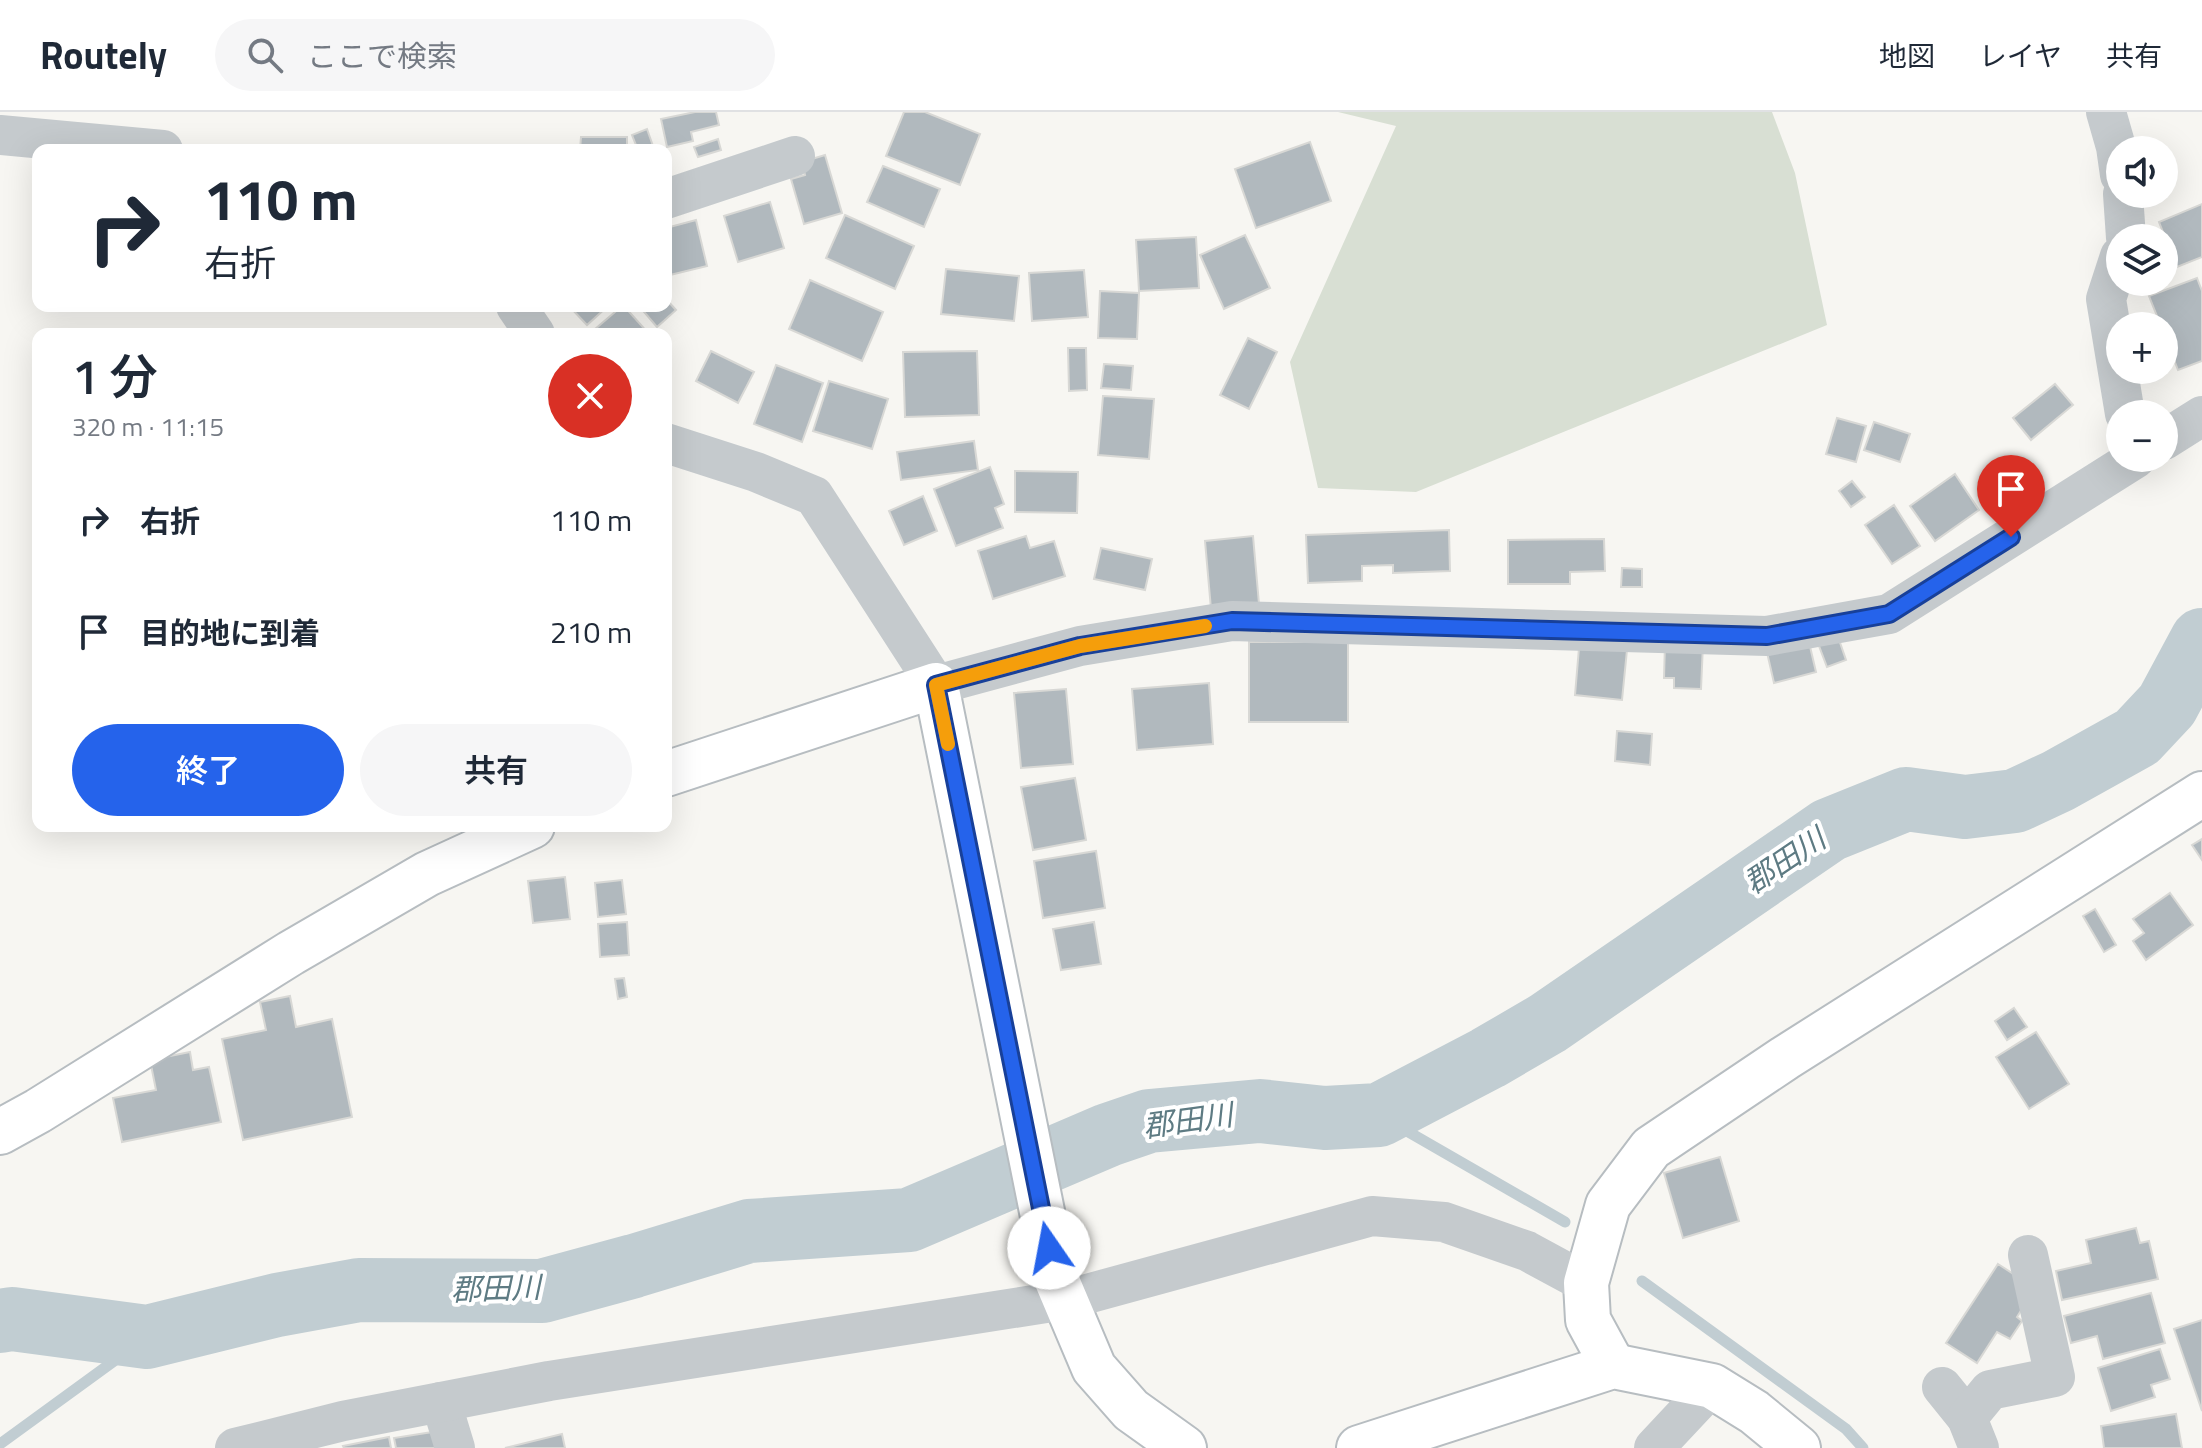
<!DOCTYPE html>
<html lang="ja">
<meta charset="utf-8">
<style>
body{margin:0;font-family:"Titillium Web","Noto Sans JP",sans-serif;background:#f6f6f7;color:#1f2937;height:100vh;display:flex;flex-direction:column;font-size:30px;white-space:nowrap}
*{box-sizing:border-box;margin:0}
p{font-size:26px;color:#747a83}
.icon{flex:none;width:44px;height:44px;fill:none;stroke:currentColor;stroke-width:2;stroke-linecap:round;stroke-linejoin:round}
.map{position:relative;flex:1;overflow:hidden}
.side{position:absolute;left:32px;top:216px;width:640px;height:504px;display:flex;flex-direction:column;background:#fff;border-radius:16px;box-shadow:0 8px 32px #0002}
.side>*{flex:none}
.hud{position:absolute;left:32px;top:32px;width:640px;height:168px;border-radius:16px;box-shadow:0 8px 32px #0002;background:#fff;color:#1f2937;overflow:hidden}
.buttons{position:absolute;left:2106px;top:24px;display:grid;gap:16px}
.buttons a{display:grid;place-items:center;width:72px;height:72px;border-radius:50%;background:#fff;box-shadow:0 8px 32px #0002;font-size:40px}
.pin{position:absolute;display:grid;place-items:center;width:68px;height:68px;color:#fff;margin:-82px -34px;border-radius:50% 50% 50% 0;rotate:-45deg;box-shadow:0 0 8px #0007}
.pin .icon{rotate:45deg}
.me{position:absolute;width:88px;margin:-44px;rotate:348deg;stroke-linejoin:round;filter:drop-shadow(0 0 6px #0008)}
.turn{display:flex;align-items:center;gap:28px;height:168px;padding:0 40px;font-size:36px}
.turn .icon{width:104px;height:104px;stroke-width:2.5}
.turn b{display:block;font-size:56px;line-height:68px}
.round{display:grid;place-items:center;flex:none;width:84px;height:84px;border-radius:42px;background:#f6f6f7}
.head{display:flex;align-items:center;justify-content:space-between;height:136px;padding:0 40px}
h1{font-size:48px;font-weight:600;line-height:60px}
.primary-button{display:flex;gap:16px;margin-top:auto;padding:16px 40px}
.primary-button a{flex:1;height:92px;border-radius:48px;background:#2563eb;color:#fff;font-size:32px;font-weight:600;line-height:92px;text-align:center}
.primary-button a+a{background:#f6f6f7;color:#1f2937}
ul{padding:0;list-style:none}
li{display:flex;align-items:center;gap:24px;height:112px;padding:0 40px}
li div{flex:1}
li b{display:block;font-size:30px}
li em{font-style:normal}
header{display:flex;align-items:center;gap:48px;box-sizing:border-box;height:112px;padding:0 40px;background:#fff;border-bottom:2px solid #e0e1e3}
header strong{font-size:38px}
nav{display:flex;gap:44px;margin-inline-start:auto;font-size:28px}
.search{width:560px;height:72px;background:#f6f6f7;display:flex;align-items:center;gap:20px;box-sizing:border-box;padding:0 28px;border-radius:44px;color:#747a83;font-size:30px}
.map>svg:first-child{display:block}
</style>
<header>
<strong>Routely</strong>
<div class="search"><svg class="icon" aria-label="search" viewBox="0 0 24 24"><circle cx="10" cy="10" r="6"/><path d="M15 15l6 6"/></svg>ここで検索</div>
<nav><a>地図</a><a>レイヤ</a><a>共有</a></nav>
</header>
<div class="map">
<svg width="2202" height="1336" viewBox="0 0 2202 1336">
<rect width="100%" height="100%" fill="#f7f6f2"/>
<path fill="#d8dfd3" d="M1338,0H1772L1795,61L1827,213L1416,380L1318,376L1290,250L1396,14Z"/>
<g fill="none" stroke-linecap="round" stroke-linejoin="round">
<g stroke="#c1cdd2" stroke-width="11">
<path d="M1379,1003L1565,1110"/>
<path d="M1642,1169L1846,1317L1863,1336"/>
<path d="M0,1332L147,1225"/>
</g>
<path stroke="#c1cdd2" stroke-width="64" d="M0,1209L12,1207L147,1225L277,1193L359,1178L542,1179L634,1154L749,1119L909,1108L1108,1023L1149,1009L1260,999L1325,1006L1379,1003L1488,946L1548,911L1829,718L1906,687L1965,695L2015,689L2058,669L2137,625L2167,593L2202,528"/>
</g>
<g fill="#b1b9be" stroke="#d8d8d5" stroke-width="2">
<path d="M695,0H716L719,13L691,20L693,29L667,35L661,7Z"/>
<path d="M904,0H925L980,22L960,73L886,44Z"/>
<path d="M647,17L653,34L638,38L632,23Z"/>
<path d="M581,25H627V38H580Z"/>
<path d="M718,27L721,38L698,45L694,35Z"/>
<path d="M1310,30L1331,89L1256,116L1235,57Z"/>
<path d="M825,43L842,101L804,112L791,67L805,63L802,50Z"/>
<path d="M883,54L940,77L924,115L867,90Z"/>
<path d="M770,90L784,136L738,150L724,104Z"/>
<path d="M2202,92V145L2177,155L2159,110Z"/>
<path d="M845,103L914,134L895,177L826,146Z"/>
<path d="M696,108L707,154L666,164V116Z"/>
<path d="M1245,123L1270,176L1224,197L1200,143Z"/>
<path d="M1196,125L1199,176L1139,179L1136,128Z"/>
<path d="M946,157L1019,164L1014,209L941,202Z"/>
<path d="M1084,158L1088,205L1032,209L1029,161Z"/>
<path d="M2197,166L2202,179V249L2178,258L2164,222V214H2161L2149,184Z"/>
<path d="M810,168L883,200L862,249L789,217Z"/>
<path d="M1100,179L1139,181L1137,227L1098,226Z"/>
<path d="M666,187L676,198L657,215L639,194H666Z"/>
<path d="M569,194H608L587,213Z"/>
<path d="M622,194H624L649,222H597L594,218Z"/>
<path d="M1248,226L1277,240L1249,297L1220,283Z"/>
<path d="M1068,236H1086L1087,278L1069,279Z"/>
<path d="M711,239L754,260L738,291L696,269Z"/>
<path d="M977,239L979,303L905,305L903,240Z"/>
<path d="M1104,252L1133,254L1131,278L1101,276Z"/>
<path d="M776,253L823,271L802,330L754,312Z"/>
<path d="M829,269L888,287L872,337L813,319Z"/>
<path d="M2055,272L2073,293L2031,328L2013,306Z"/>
<path d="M1103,284L1154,287L1149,347L1098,343Z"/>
<path d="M1837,306L1866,314L1856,350L1826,342Z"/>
<path d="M1874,310L1910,322L1900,350L1864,338Z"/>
<path d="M974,329L978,358L901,368L897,340Z"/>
<path d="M990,355L1004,392L995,396L1003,416L956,434L934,377Z"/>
<path d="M1015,359L1078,360L1077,401L1015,400Z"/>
<path d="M1955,362L1979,398L1935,429L1910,394Z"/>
<path d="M1852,369L1865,385L1851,395L1839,379Z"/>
<path d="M923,384L937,419L904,433L889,399Z"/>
<path d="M1894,393L1920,434L1892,452L1865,413Z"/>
<path d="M1449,418L1450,459L1393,461V453L1362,454V469L1308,471L1306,423Z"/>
<path d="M1026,424L1030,436L1054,429L1065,464L993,487L978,439Z"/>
<path d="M1253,424L1259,492L1211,497L1205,429Z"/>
<path d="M1604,427L1605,459L1570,460V472H1508V428Z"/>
<path d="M1101,436L1152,447L1145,478L1094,467Z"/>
<path d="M1622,456L1642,457V475H1621Z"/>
<path d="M1836,519L1846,548L1827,555L1816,526Z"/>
<path d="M1580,524L1628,528L1622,588L1575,583Z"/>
<path d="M1808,526L1816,560L1774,571L1766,536Z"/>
<rect x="1249" y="530" width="99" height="80"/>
<path d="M1665,531L1703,532L1701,577L1674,576V566H1664Z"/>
<path d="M1209,571L1213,632L1137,638L1132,577Z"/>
<path d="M1066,577L1073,652L1021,656L1014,581Z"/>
<path d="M1617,619L1652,622L1650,653L1615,649Z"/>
<path d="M1075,666L1086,728L1033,738L1021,675Z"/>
<path d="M2202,727V748L2192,733Z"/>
<path d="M1096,739L1105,796L1043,806L1034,749Z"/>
<path d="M565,765L570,807L533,811L528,769Z"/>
<path d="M622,768L626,802L598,805L595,771Z"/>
<path d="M2170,781L2193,813L2146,848L2133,829L2144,821L2133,807Z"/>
<path d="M2095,797L2116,833L2104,840L2083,804Z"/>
<path d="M627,810L629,843L600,845L598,812Z"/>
<path d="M1094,810L1101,852L1061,858L1053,817Z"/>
<path d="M624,866L627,885L618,887L615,867Z"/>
<path d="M290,884L296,915L332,907L352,1005L243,1028L222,927L266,918L260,890Z"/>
<path d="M2014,896L2027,915L2007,928L1995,909Z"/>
<path d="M2036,920L2069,972L2029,997L1996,945Z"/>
<path d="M190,940L193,958L209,955L221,1010L122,1030L113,986L156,978L150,948Z"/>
<path d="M1720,1045L1739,1109L1683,1126L1664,1061Z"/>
<path d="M2136,1116L2140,1131L2149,1129L2158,1167L2062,1188L2056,1159L2091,1151L2086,1128Z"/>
<path d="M1998,1152L2035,1176L2017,1205L2022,1209L2010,1227L1997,1220L1977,1251L1946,1231Z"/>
<path d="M2151,1181L2165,1231L2103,1247L2097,1224L2071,1231L2064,1204Z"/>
<path d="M2202,1208V1299L2174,1217Z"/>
<path d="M2160,1237L2170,1267L2151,1273L2155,1285L2111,1299L2098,1256Z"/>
<path d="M2176,1302L2182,1336H2104L2101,1314Z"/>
<path d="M439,1319L442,1336H396L394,1326Z"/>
<path d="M562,1322L565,1336H505Z"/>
<path d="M389,1325L391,1336H344L343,1334Z"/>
</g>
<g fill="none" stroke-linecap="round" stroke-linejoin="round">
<defs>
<g id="secondary">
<path d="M666,662L936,573L1055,1164L1094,1256L1131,1298L1184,1336"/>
<path d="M0,1020L38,999L291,841L427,762L532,714"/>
<path d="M1613,1254L1588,1208L1586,1171L1608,1093L1651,1036L1785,946L2202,682"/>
<path d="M1359,1336L1613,1254L1712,1274L1754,1300L1798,1336"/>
</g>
</defs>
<use href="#secondary" stroke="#b7bdc1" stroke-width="48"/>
<g stroke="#c5cacd" stroke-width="40">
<path d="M2106,0L2116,35L2120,63"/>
<path d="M0,23L163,38"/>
<path d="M2123,82L2126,126"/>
<path d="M666,87L795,44"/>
<path d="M2120,144L2106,187L2125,302"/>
<path d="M516,194L535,222"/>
<path d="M2164,328L2202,304"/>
<path d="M666,331L756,360L814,384L936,573L1080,534L1232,509L1767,524L1889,502L2136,346"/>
<path d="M1942,1275L1967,1306L1979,1336"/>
<path d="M441,1290L455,1336"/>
<path d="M1967,1306L1990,1278L2055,1265L2028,1143"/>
<path d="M235,1336L343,1309L549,1269L1065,1188L1372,1104L1444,1110L1527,1139L1586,1171"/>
<path d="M1654,1336L1712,1274"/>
</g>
<use href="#secondary" stroke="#fff" stroke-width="44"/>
</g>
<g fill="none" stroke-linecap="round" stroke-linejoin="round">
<defs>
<path id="route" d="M1049,1136L936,573L1080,534L1232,509L1767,524L1889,502L2011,425"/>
</defs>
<use href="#route" stroke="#184099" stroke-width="20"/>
<use href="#route" stroke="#2563eb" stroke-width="14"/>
<path stroke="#f59e0b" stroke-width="14" d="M948,632L936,573L1080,534L1205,514"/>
</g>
<g text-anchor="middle" stroke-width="8" stroke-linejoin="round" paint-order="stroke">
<g font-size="30" font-style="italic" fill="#5e7b83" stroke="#fff">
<text transform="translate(1785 749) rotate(-34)" y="10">郡田川</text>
<text transform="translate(1188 1009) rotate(-8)" y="10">郡田川</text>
<text transform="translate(496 1177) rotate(-2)" y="10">郡田川</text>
</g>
</g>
</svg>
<div class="buttons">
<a><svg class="icon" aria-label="sound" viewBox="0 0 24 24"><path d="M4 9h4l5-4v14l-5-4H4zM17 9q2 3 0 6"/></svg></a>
<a><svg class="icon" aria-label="layers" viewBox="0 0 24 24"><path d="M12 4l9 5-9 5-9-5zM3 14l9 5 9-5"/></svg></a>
<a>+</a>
<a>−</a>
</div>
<div class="pin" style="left:2011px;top:425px;background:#d93025"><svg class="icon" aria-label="arrive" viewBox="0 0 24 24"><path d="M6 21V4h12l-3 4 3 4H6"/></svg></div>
<svg class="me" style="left:1049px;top:1136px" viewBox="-20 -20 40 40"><circle r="19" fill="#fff"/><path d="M0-13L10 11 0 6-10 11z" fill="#2563eb"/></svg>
<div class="hud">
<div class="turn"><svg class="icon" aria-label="right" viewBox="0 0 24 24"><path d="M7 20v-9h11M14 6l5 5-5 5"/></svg><div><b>110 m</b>右折</div></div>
</div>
<section class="side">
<div class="head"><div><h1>1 分</h1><p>320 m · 11:15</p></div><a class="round" style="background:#d93025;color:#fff"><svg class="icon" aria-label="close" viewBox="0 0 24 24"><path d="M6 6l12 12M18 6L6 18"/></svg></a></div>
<ul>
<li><svg class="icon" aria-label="right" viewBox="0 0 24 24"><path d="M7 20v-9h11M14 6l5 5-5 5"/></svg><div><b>右折</b></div><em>110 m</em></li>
<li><svg class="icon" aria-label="arrive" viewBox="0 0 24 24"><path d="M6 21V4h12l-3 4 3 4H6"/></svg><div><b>目的地に到着</b></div><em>210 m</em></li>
</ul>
<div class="primary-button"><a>終了</a><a>共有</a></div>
</section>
</div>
